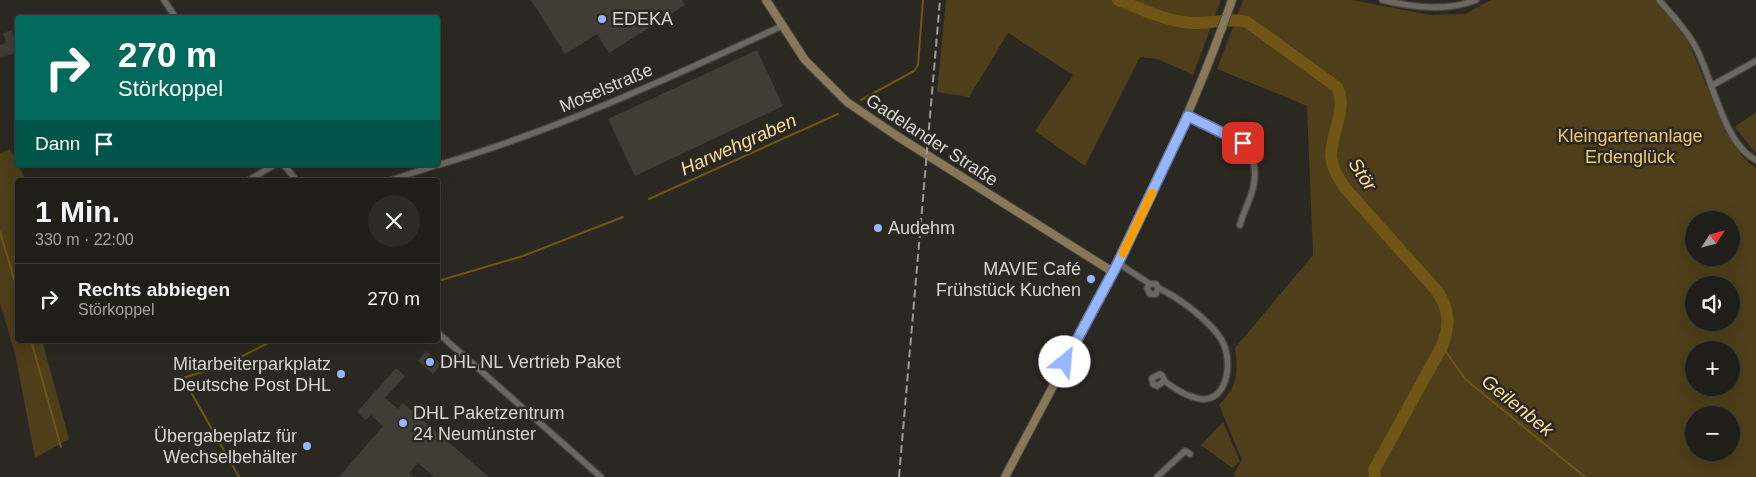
<!DOCTYPE html>
<html lang="de">
<meta charset="utf-8">
<style>
body{margin:0;font-family:Helvetica,sans-serif;background:#2d2b26;color:#f1f3f6;height:100vh;display:flex;flex-direction:column;font-size:19px;white-space:nowrap}
*{box-sizing:border-box;margin:0}
p{font-size:16px;color:#a2a2a2}
.icon{flex:none;width:28px;height:28px;fill:none;stroke:currentColor;stroke-width:2;stroke-linecap:round;stroke-linejoin:round}
.map{position:relative;flex:1;overflow:hidden}
.sheet{position:absolute;left:15px;top:178px;width:425px;height:165px;display:flex;flex-direction:column;background:#201e19;border-radius:5px;box-shadow:0 5px 20px #0002,0 0 0 1px #3d3c38}
.sheet>*{flex:none}
.hud{position:absolute;left:15px;top:15px;width:425px;height:152px;border-radius:5px;box-shadow:0 5px 20px #0002,0 0 0 1px #3d3c38;background:#00695c;color:#fff;overflow:hidden}
.needle{width:32px;rotate:54deg}
.buttons{position:absolute;left:1685px;top:211px;display:grid;gap:10px}
.buttons a{display:grid;place-items:center;width:55px;height:55px;border-radius:50%;background:#201e19;box-shadow:0 5px 20px #0002,0 0 0 1px #3d3c38;font-size:25px}
.pin{position:absolute;display:grid;place-items:center;width:42px;height:42px;color:#fff;margin:-21px;border-radius:10px;box-shadow:0 2px 8px #0006}
.me{position:absolute;width:55px;margin:-28px;rotate:28deg;stroke-linejoin:round;filter:drop-shadow(0 0 4px #0008)}
.turn{display:flex;align-items:center;gap:18px;height:105px;padding:0 20px;font-size:22px}
.turn .icon{width:65px;height:65px;stroke-width:2.5}
.turn b{display:block;font-size:35px;line-height:42px}
.then{display:flex;align-items:center;height:48px;padding:0 20px;background:#0003;gap:10px;font-size:19px}
.round{display:grid;place-items:center;flex:none;width:52px;height:52px;border-radius:26px;background:#2d2b26}
.headline{display:flex;align-items:center;justify-content:space-between;height:85px;padding:0 20px}
h1{font-size:30px;font-weight:700;line-height:38px}
ul{padding:0;list-style:none}
li{display:flex;align-items:center;gap:15px;height:70px;padding:0 20px;border-top:1px solid #3d3c38}
li div{flex:1}
li b{display:block;font-size:19px}
li em{font-style:normal}
.map>svg:first-child{display:block}
</style>
<div class="map">
<svg width="1756" height="477" viewBox="0 0 1756 477">
<rect width="100%" height="100%" fill="#2b2821"/>
<g fill="#4e3e1a" fill-rule="evenodd">
<path d="M946,0H1221L1193,75L1158,59L1140,57L1085,166L1035,131L1073,75L1008,33L969,97L937,92Z"/>
<path d="M1243,0H1352L1430,15L1465,14L1491,0H1655C1664,11 1677,22 1684,35C1704,69 1723,148 1756,168V477H1236L1233,475L1242,460L1219,405C1238,386 1238,374 1235,348L1313,255L1307,106L1217,69ZM1694,220H1731V258H1694ZM1694,285H1731V322H1694ZM1694,350H1731V388H1694ZM1694,415H1731V452H1694Z"/>
<path d="M1756,112V154L1735,127Z"/>
<path d="M10,149L26,180H18V340H42L69,439L35,458L15,353L0,303V153Z"/>
<path d="M1223,422L1240,461L1232,468L1201,445Z"/>
</g>
<g fill="none" stroke-linecap="round" stroke-linejoin="round">
<g stroke="#6f5516" stroke-width="2">
<path d="M861,100L914,71L918,65L923,0"/>
<path d="M649,199L838,114"/>
<path d="M0,232L18,292"/>
<path d="M438,281L523,256L623,217"/>
<path d="M31,340L61,447"/>
<path d="M1442,346L1465,379L1585,477"/>
<path d="M239,477L183,378L225,365L274,340"/>
</g>
<path stroke="#6f5516" stroke-width="12" d="M1118,0C1142,9 1167,22 1193,23C1211,24 1229,17 1247,22L1337,87C1348,108 1331,133 1331,156C1332,169 1339,178 1345,188L1437,291C1450,310 1450,325 1442,346L1374,470L1375,477"/>
</g>
<g fill="#413d35">
<path d="M531,0H682L685,5L609,53L597,34L565,54Z"/>
<path d="M12,30L18,52L0,58V45L6,43L3,33Z"/>
<path d="M757,50L783,106L635,176L608,119Z"/>
<path d="M426,351L441,364L433,374L418,361Z"/>
<path d="M396,368L405,376L385,398L398,409L403,403L489,477H434L418,463L409,473L413,477H339L383,426L371,415L366,420L357,412Z"/>
</g>
<g fill="none" stroke-linecap="round" stroke-linejoin="round">
<defs>
<g id="street">
<path d="M164,0L176,18"/>
<path d="M1382,0C1413,7 1446,12 1476,0"/>
<path d="M1659,0C1672,15 1686,29 1695,46C1712,76 1723,144 1756,160"/>
<path d="M1711,86L1756,61"/>
<path d="M1187,116C1222,132 1264,140 1253,188C1250,201 1243,212 1240,225"/>
<path d="M284,165L296,180"/>
<path d="M438,165C557,130 669,78 782,26"/>
<path d="M249,180L274,165"/>
<path d="M391,180L437,165"/>
<path d="M1118,263L1150,284H1156L1158,288C1178,297 1209,320 1221,339C1235,361 1227,410 1193,397C1185,395 1172,387 1166,382C1163,380 1164,376 1160,374L1152,378L1153,384L1157,386L1164,381"/>
<path d="M1150,284L1147,288L1150,294H1156L1158,288"/>
<path d="M438,333L601,477"/>
<path d="M1157,477L1185,451L1190,454"/>
</g>
<g id="secondary">
<path d="M766,0L805,60L847,102L897,136L1113,272"/>
<path d="M1005,477C1087,321 1174,167 1232,0"/>
</g>
</defs>
<use href="#street" stroke="#47443e" stroke-width="8"/>
<use href="#secondary" stroke="#47443e" stroke-width="10"/>
<use href="#street" stroke="#6c6860" stroke-width="5.5"/>
<use href="#secondary" stroke="#867858" stroke-width="8"/>
<path stroke="#9e9c97" stroke-width="2" stroke-dasharray="8 4" stroke-linecap="butt" d="M899,477L940,0"/>
</g>
<g fill="none" stroke-linecap="round" stroke-linejoin="round">
<defs>
<path id="route" d="M1065,362L1118,263L1188,116L1243,143"/>
</defs>
<use href="#route" stroke="#6276a4" stroke-width="12"/>
<use href="#route" stroke="#96b6fd" stroke-width="9"/>
<path stroke="#f59e0b" stroke-width="9" d="M1123,253L1152,193"/>
</g>
<g fill="#96b6fd" stroke="#2b2821" stroke-width="2">
<circle cx="602" cy="19" r="5"/>
<circle cx="878" cy="228" r="5"/>
<circle cx="1091" cy="279" r="5"/>
<circle cx="430" cy="362" r="5"/>
<circle cx="341" cy="374" r="5"/>
<circle cx="403" cy="423" r="5"/>
<circle cx="307" cy="446" r="5"/>
</g>
<g text-anchor="middle" stroke-width="5" stroke-linejoin="round" paint-order="stroke">
<g font-size="18" fill="#d8d6d2" stroke="#2b2821" text-anchor="start">
<text x="612" y="25">EDEKA</text>
<text x="888" y="234">Audehm</text>
<text x="1081" y="275" text-anchor="end">MAVIE Café<tspan x="1081" dy="21">Frühstück Kuchen</tspan></text>
<text x="440" y="368">DHL NL Vertrieb Paket</text>
<text x="331" y="370" text-anchor="end">Mitarbeiterparkplatz<tspan x="331" dy="21">Deutsche Post DHL</tspan></text>
<text x="413" y="419">DHL Paketzentrum<tspan x="413" dy="21">24 Neumünster</tspan></text>
<text x="297" y="442" text-anchor="end">Übergabeplatz für<tspan x="297" dy="21">Wechselbehälter</tspan></text>
</g>
<g font-size="18" fill="#d8d6d2" stroke="#2b2821">
<text transform="translate(606 88) rotate(-23)" y="6">Moselstraße</text>
<text transform="translate(932 140) rotate(33)" y="6">Gadelander Straße</text>
</g>
<g font-size="18" fill="#f0c871" stroke="#2b2821">
<text x="1630" y="142">Kleingartenanlage<tspan x="1630" dy="21">Erdenglück</tspan></text>
</g>
<g font-size="19" font-style="italic" fill="#fede9b" stroke="#2b2821">
<text transform="translate(738 144) rotate(-24)" y="7">Harwehgraben</text>
<text transform="translate(1363 174) rotate(57)" y="7">Stör</text>
<text transform="translate(1518 405) rotate(39)" y="7">Geilenbek</text>
</g>
</g>
</svg>
<div class="buttons">
<a><svg class="needle" viewBox="-14 -14 28 28"><path d="M0-13l5 13h-10z" fill="#e53935"/><path d="M0 13l5-13h-10z" fill="#a2a2a2"/></svg></a>
<a><svg class="icon" aria-label="sound" viewBox="0 0 24 24"><path d="M4 9h4l5-4v14l-5-4H4zM17 9q2 3 0 6"/></svg></a>
<a>+</a>
<a>−</a>
</div>
<div class="pin" style="left:1243px;top:143px;background:#d93025"><svg class="icon" aria-label="arrive" viewBox="0 0 24 24"><path d="M6 21V4h12l-3 4 3 4H6"/></svg></div>
<svg class="me" style="left:1065px;top:362px" viewBox="-20 -20 40 40"><circle r="19" fill="#fff"/><path d="M0-13L10 11 0 6-10 11z" fill="#96b6fd"/></svg>
<div class="hud">
<div class="turn"><svg class="icon" aria-label="right" viewBox="0 0 24 24"><path d="M7 20v-9h11M14 6l5 5-5 5"/></svg><div><b>270 m</b>Störkoppel</div></div>
<div class="then">Dann<svg class="icon" aria-label="arrive" viewBox="0 0 24 24"><path d="M6 21V4h12l-3 4 3 4H6"/></svg></div>
</div>
<section class="sheet">
<div class="headline"><div><h1>1 Min.</h1><p>330 m · 22:00</p></div><a class="round"><svg class="icon" aria-label="close" viewBox="0 0 24 24"><path d="M6 6l12 12M18 6L6 18"/></svg></a></div>
<ul>
<li><svg class="icon" aria-label="right" viewBox="0 0 24 24"><path d="M7 20v-9h11M14 6l5 5-5 5"/></svg><div><b>Rechts abbiegen</b><p>Störkoppel</p></div><em>270 m</em></li>
</ul>
</section>
</div>
